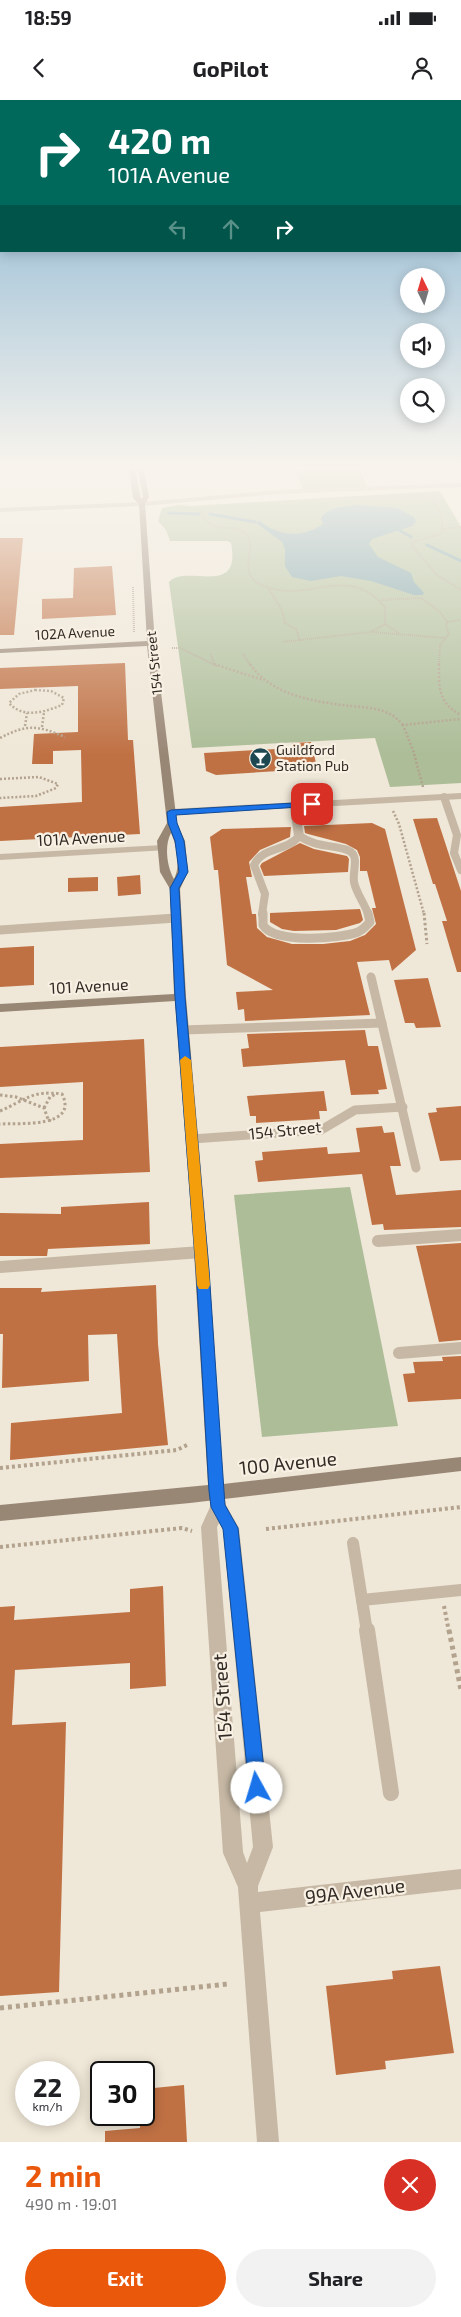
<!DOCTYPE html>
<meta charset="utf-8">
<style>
body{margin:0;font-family:"Exo 2",sans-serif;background:#f2f2f2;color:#202124;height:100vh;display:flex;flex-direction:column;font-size:19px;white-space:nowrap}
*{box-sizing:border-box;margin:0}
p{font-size:16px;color:#757577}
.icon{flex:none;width:28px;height:28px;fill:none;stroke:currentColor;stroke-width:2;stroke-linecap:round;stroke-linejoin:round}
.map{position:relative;height:2042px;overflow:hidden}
.panel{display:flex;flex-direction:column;background:#fff;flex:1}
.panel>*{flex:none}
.hud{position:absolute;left:0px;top:0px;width:461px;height:152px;box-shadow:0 2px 12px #0003;background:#00695c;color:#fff;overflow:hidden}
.needle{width:32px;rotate:355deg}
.fabs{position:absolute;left:400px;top:168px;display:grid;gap:10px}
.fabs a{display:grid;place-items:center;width:45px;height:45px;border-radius:50%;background:#fff;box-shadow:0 2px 12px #0003;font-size:25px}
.speed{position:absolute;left:15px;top:1961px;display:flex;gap:10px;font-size:25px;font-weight:700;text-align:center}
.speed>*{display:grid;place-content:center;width:65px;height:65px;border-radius:50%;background:#fff;box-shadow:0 2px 12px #0003;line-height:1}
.speed small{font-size:12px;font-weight:400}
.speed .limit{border:2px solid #111;border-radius:8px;background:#fff;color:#111}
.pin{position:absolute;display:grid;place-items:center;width:42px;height:42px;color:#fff;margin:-21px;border-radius:10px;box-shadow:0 2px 8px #0006}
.me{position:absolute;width:55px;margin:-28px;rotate:354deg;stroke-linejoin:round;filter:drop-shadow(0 0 4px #0008)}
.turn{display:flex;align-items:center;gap:18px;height:105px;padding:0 25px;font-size:22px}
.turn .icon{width:65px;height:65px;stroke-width:2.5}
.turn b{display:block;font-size:35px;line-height:42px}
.lanes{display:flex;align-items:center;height:48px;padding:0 25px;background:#0003;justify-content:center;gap:25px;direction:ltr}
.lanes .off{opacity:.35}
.round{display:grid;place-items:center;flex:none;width:52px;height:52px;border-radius:26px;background:#f2f2f2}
.head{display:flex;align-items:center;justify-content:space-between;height:85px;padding:0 25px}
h1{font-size:30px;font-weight:700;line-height:38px;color:#ea580c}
.action{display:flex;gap:10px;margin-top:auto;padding:10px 25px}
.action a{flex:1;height:58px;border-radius:30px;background:#ea580c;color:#fff;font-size:20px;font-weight:700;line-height:58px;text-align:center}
.action a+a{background:#f2f2f2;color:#202124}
.status{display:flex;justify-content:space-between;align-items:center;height:35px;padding:0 25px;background:#fff;direction:ltr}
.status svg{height:14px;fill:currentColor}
header{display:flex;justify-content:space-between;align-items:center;height:65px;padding:0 25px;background:#fff;font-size:22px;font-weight:700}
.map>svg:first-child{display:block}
</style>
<div class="status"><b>18:59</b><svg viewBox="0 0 49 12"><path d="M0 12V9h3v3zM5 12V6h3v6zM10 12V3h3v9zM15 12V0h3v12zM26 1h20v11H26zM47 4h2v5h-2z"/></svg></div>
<header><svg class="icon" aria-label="back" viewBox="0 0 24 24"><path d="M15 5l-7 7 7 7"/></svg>GoPilot<svg class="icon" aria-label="person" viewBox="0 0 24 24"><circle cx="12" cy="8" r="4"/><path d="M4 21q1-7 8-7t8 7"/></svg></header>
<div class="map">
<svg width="461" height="2042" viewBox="0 0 461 2042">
<rect width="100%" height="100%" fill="#efe7d7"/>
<g fill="#acbd98">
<path d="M296,370H360L368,388L303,390Z"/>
<path d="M440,391L461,427V683L390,687L375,638L192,648L169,482C186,463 242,499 231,443L228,441H170L166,430L158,421L162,408L179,405L191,406Z"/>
<path d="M350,1087L398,1326L262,1337L234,1095Z"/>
</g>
<path fill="#78a2aa" d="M355,405L397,408L414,417L416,422L412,426L372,439L369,444L378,457L411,473L414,482L424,493L422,495H414L371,481L341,476L311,481L292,477L285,466V449L282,442L255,422L260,421C278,437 304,438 323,424L321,418C328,407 343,407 355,405Z"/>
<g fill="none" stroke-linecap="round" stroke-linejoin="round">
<g stroke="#78a2aa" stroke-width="3">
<path d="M169,413L199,414"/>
<path d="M210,414L255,422"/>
<path d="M399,430L411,437"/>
<path d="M427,445L461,461"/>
</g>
</g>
<g fill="#c07144">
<path d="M0,438H23L14,535H0Z"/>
<path d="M112,466L116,515L42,519V499L73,498L74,468Z"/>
<path d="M125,563L128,640H133L140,734L0,741V707L82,702L81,650L53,651V664H32L34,634L78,632V586L0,589V568Z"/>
<path d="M311,642L316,663H310L311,669L216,675L206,671L204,653L293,648L292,643Z"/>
<path d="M437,718L461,791V872H457L442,821H447L435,784H433L413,719Z"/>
<path d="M372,723L385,729L416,850L392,871L389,860L357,862L370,915L245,921L244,909L238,910L236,892L273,890L227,865L218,770H214L210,737L222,729L291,727L290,737L260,750L249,762L252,777H246L252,814H256L257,828L267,837L292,844H323L350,841L365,835L376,824L372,808H376L367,771H360V757L357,750L346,744L308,734L305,733L304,726Z"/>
<path d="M300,743L314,749L347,756L349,759L348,772L264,776L260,766L262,763Z"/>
<path d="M140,775L141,794L118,796L117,777Z"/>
<path d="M98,777V791L68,792V778Z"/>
<path d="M360,809L363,820L360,823L336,830L294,831L282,829L270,822V813Z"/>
<path d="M34,846V885L0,887V848Z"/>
<path d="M428,878L441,927L416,928L414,923H405L394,880Z"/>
<path d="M365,930L368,946H378L387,989L378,990L379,994L351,995L345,960L243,967L241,949L249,948L247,934Z"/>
<path d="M144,939L150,1072L0,1078V1044L83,1040V982L0,987V947Z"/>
<path d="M324,991L327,1011H319L320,1019L256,1023V1016H250L247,996Z"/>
<path d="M461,1006V1060L440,1061L428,1013L437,1012L436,1008Z"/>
<path d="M382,1026L384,1033L394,1032L401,1066H390L396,1095L461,1090V1127L384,1130L383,1124L372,1125L362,1074L258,1082L255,1061L263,1060L262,1052L327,1047L328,1054L360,1052L356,1028Z"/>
<path d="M149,1102L150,1144L48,1149L47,1156H0V1113L61,1114V1107Z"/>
<path d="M461,1143V1240L439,1242L416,1146Z"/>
<path d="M156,1185L158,1244L168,1345L10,1360L11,1323L122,1313L117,1234L88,1235L89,1281L2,1288L3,1234H0V1188H42L41,1192Z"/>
<path d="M461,1256V1299L408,1302L403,1274L415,1273L413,1262L443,1261L442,1257Z"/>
<path d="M163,1486L166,1586L130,1589V1563L15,1570L12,1625L66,1622L59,1892L0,1896V1507L15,1506L14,1520L130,1512V1489Z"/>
<path d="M440,1866L454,1953L385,1961L386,1969L336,1975L326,1886L393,1879L392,1871Z"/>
<path d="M184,1985L187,2042H105V2031L140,2028V2015H144V1989Z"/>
</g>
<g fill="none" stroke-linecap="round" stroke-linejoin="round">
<g stroke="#b2a28e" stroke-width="2" stroke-dasharray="1 1" stroke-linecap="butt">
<path d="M428,397C440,406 444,419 441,434L413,442L412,446L437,475L461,490"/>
<path d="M198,410C203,414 205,421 211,424C221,431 238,424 247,435C259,452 231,477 270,488C313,501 348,464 385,507V524L371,532L282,542"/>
<path d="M442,429L461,427"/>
<path d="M133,487L134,533"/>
<path d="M269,489L282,510L285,523L296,529L300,541"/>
<path d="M381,500L421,498L440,512L447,522"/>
<path d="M385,524L400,534"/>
<path d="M372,532L445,538"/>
<path d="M172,548H180L217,566"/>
<path d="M211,554L214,564"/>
<path d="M243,554L251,566"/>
<path d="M439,566L440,545L449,534L446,526L447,522L461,520"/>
</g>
<g stroke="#b2a28e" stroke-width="2.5" stroke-dasharray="2 2" stroke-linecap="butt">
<path d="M214,564L263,580"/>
<path d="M250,564C272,596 316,602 351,606C371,608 389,608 403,625"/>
<path d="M439,564C439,588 438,603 461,615"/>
<path d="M35,590L51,591L64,598L62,605C45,612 23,619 9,603L19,594Z"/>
<path d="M25,626L27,613"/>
<path d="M42,627L44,612"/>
<path d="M0,638C27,624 37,625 65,637"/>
<path d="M0,679L39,677L58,684L56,688L36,696L0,698"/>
<path d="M423,687L413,650L403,625L461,619"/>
<path d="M393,711L399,724L424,814"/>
</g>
<g stroke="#b2a28e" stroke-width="3" stroke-dasharray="2.5 2.5" stroke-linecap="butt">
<path d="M424,813L427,844"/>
<path d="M0,995L16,997L44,1008L48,1019L51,1021"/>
<path d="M44,1008L50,997L56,994"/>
<path d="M0,1011C26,1000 31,990 62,994C79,1028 20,1023 0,1024"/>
</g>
<g stroke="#b2a28e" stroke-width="4" stroke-dasharray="3 3" stroke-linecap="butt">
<path d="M0,1368L177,1350L187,1345"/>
<path d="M266,1429L461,1407"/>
<path d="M0,1447L182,1428L192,1431"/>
<path d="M444,1506L449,1532"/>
</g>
<g stroke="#b2a28e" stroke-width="5" stroke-dasharray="4 4" stroke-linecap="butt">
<path d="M449,1530L461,1590"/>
<path d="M0,1908L228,1884"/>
</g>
<g stroke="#c6b8a4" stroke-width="8">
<path d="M444,697L457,735L454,753L461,770"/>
<path d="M262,814L265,794L254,765C263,746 287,752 299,736C317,747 325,744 344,749C362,753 352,769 354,782C356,793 365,804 368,814"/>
</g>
<g stroke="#c6b8a4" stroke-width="9">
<path d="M263,813V825C274,844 339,839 358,832C363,830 366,826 370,822L368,813"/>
<path d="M0,830L176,818"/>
<path d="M371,877L416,1068"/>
<path d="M183,930L382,923"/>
<path d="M192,1039L321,1030L355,1010L403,1007"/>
</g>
<g stroke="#c6b8a4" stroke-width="12">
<path d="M378,1141L461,1135"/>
<path d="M0,1167L201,1152"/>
<path d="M399,1253L461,1248"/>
<path d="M353,1443L362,1500"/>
<path d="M367,1532L362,1500L461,1490"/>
</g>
<path stroke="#c6b8a4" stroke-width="16" d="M367,1530L391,1693"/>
<g fill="#c6b8a4" fill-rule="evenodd">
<path d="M461,383V387L278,394L142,406L0,412V408L142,402L278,390Z"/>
<path d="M461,693V699L299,708L304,736L299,739L294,736L290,708L171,715L166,712L171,709Z"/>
<path d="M163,745L167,746V750L0,760V754Z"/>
<path d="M218,1393L224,1396L226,1405L239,1428L273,1747L258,1786V1792L461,1769V1789L260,1812L279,2042H257L238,1787L223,1753L201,1427L210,1407L212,1396ZM219,1423L223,1430L253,1747L247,1763L243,1752L217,1427Z"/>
</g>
<path fill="#998776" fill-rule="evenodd" d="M129,370H135L141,399L143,397L138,370H144L149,397L145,404L155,543L177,723L185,741L188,772L180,789L186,897L208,1152L223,1384L461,1357V1371L190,1403L0,1421V1405L208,1385L194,1152L175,901L0,912V904L174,894L170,789L160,772L157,741L167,723L147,546L0,553V549L147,541L139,404L133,398ZM171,733C177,746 181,766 174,779C167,767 164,746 171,733Z"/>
</g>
<linearGradient id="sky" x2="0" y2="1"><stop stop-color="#7badcf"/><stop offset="0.56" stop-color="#f8f4ed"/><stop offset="1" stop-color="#f8f4ed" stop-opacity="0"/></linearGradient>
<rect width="461" height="655" fill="url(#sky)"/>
<path fill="#1a73e8" stroke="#114b97" d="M312,702L315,703V706L176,715L177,723L184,741L188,772L179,788L185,897L209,1170L224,1391L225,1405L238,1428L266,1688L263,1694L257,1697L251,1694L249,1688L223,1429L211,1407L209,1391L196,1170L175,897L170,788L179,772L175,741L168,723L167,712L171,710Z"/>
<path fill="#f59e0b" d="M185,956L191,960L210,1185L208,1189H199L197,1185L180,960Z"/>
<defs>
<symbol id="bar-disc" viewBox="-11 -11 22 22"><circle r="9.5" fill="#1d4751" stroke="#f7f0e3"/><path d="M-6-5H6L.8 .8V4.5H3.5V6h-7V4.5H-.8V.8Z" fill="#fff"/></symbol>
</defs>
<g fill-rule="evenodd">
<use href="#bar-disc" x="248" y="646" width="25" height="25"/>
</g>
<g text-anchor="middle" stroke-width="4.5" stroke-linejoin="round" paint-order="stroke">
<g font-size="14" fill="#322b25" stroke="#f7f0e3">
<text transform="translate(75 533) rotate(-3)" y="5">102A Avenue</text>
<text transform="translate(154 563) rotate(-96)" y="5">154 Street</text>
</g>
<g font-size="14" fill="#322b25" stroke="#f7f0e3" text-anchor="start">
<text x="276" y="655">Guildford<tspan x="276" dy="16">Station Pub</tspan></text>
</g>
<g font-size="16" fill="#322b25" stroke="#f7f0e3">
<text transform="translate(81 738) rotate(-3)" y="6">101A Avenue</text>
<text transform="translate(89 886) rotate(-3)" y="6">101 Avenue</text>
<text transform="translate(285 1030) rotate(-6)" y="6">154 Street</text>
</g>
<g font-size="19" fill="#322b25" stroke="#f7f0e3">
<text transform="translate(288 1363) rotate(-6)" y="7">100 Avenue</text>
<text transform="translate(222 1597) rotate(-94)" y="7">154 Street</text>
<text transform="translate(355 1791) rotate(-7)" y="7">99A Avenue</text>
</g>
</g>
</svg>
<div class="fabs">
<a><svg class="needle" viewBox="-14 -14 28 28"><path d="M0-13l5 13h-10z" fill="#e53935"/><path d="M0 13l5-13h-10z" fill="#757577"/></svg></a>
<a><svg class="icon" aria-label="sound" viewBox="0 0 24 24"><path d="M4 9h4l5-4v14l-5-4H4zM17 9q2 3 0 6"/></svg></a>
<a><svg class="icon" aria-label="search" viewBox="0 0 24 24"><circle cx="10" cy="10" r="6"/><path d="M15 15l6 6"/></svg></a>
</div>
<div class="speed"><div>22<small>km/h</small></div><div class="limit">30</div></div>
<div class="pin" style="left:312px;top:704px;background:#d93025"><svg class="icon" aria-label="arrive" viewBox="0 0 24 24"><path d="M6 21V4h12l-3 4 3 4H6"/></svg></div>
<svg class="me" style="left:257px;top:1688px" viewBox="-20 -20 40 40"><circle r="19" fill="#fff"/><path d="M0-13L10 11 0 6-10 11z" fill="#1a73e8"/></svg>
<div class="hud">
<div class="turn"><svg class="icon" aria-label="right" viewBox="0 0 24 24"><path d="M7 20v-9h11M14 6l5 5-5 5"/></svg><div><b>420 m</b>101A Avenue</div></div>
<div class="lanes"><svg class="icon off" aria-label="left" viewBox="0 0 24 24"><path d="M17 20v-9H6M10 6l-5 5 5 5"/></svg><svg class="icon off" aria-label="ahead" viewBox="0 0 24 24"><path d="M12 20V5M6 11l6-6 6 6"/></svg><svg class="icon" aria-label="right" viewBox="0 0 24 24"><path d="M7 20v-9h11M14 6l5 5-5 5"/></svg></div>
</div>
</div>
<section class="panel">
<div class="head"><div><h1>2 min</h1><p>490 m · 19:01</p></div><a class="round" style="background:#d93025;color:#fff"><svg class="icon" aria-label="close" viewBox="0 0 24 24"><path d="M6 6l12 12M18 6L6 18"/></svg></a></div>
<div class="action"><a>Exit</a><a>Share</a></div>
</section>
